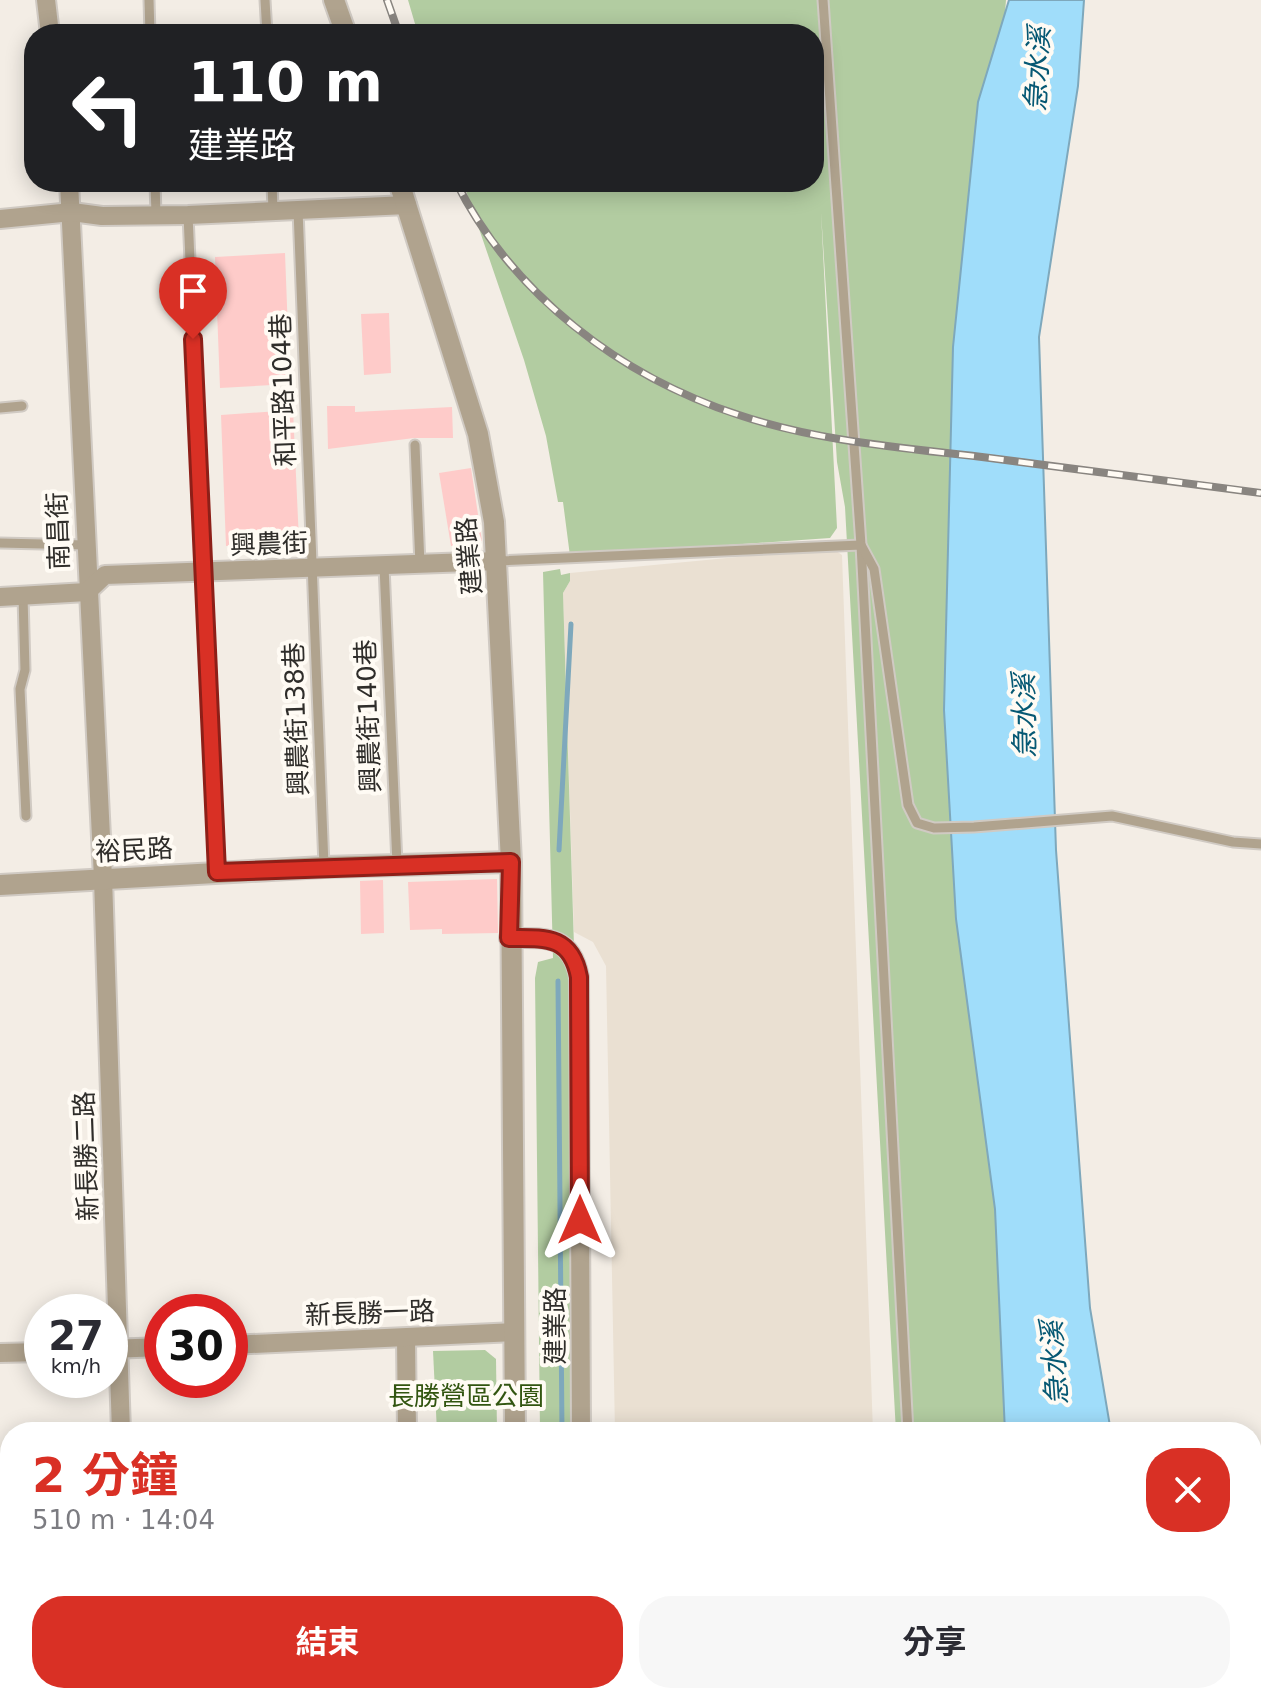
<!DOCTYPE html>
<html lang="zh-TW">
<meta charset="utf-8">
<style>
body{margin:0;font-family:"DejaVu Sans","Noto Sans TC",sans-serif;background:#f7f7f7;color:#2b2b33;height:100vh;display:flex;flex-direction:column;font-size:30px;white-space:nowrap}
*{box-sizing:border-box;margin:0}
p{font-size:26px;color:#7c7c81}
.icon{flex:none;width:44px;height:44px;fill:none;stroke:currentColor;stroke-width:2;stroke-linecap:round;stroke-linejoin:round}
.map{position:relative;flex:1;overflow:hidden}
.drawer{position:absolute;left:0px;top:1422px;width:1262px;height:282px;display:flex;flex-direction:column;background:#fff;border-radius:32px 32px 0 0;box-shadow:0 4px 20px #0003}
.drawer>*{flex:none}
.guide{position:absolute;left:24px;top:24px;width:800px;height:168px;border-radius:32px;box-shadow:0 4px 20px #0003;background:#202124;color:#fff;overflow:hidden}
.speed{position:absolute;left:24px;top:1294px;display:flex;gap:16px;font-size:40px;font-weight:700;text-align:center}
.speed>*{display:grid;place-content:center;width:104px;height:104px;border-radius:50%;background:#fff;box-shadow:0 4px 20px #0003;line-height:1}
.speed small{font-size:20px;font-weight:400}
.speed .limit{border:12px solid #d22;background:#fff;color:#111}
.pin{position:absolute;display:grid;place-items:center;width:68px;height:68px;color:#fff;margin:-82px -34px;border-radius:50% 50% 50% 0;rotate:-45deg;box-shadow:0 0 8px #0007}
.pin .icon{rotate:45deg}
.me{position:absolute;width:88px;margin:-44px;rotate:0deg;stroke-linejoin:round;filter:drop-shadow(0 0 6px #0008)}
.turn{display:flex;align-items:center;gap:28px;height:168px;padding:0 32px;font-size:36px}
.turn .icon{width:104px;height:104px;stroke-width:2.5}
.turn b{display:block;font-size:56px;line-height:68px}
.round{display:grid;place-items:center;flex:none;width:84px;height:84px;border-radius:32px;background:#f7f7f7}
.head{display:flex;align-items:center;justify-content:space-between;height:136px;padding:0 32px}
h1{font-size:48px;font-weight:700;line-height:60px;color:#d93025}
.primary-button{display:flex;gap:16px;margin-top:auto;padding:16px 32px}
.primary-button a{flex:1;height:92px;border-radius:32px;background:#d93025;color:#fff;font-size:32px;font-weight:700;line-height:92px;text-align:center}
.primary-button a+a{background:#f7f7f7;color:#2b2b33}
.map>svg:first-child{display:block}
</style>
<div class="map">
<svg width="1261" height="1703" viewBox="0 0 1261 1703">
<rect width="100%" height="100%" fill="#f3ede5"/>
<g fill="#eae0d2">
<path d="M832,548L842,555L873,1432H615L606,966L593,942L574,932L563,593L570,581V573Z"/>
<rect x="621" y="1694" width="260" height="9"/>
</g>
<g fill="#b2cca1">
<path d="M408,0H1006L998,102L1015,1432H896L845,507L837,462L821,212L837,528L830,538L570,556L563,502H558L546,436L524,360L463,182H814V34H418Z"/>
<path d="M560,569L561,575L570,573V581L563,593L575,979L580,1432H540L535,978L538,962L553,958L543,572Z"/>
<path d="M485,1350L496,1359L497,1432H437L433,1351Z"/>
<rect x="144" y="1694" width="358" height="9"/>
<path d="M913,1694H1036V1703H914Z"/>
</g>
<g fill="#a0ddfa" stroke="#7ea8bc" stroke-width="2">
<path d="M1009,0H1084L1078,86L1039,337L1056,850L1090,1308L1111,1432H1005L995,1209L956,919L944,710L953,347L978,102Z"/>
<path d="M1022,1694H1138L1137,1703H1022Z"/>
</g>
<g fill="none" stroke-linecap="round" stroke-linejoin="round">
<g stroke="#7ea8bc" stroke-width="5">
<path d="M559,850L571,624"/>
<path d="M558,981L562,1432"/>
<path d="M564,1694V1703"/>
</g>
</g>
<g fill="#fecbc9">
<path d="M285,253L290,384L220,388L215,257Z"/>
<path d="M389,313L391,373L364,375L361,314Z"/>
<path d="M327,406H355V412L452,407L453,438H414L328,449Z"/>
<path d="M293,410L299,541L226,546L221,415Z"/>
<path d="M471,468L482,541L451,546L439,473Z"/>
<path d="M497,879L498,933L442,934V929L410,930L408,882Z"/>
<path d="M383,880L384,933L361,934L360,881Z"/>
</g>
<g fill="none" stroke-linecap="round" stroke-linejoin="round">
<defs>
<g id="service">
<path d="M149,0L150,34"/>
<path d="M265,0L267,34"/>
<path d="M823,0L861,545L908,1432"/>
<path d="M155,182L156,215"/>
<path d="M272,182L273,211"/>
<path d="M298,210L324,866"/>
<path d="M188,215L217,872"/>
<path d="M0,408L22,406"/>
<path d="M415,445L420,565"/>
<path d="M0,543L85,545"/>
<path d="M498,561L861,545L874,569L908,805L917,823L934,828L974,827L1112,816L1233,842L1261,844"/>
<path d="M384,566L397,864"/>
<path d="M23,596L25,670L20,689L26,816"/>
<path d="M923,1694L924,1703"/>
</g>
<g id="minor">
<path d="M46,0L50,34"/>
<path d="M69,182L103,878L121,1432"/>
<path d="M0,219L72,212L102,216L188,215L407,205"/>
<path d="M0,597L87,592L105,575L498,561"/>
<path d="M509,938C545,938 571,934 579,977L581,1432"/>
<path d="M406,1338L407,1432"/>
<path d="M230,1345L513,1332"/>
<path d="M110,1349L162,1347"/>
<path d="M0,1353L42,1352"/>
<path d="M128,1694L129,1703"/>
<path d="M583,1694V1703"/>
</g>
<g id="tertiary">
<path d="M334,0L346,34"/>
<path d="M399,182L478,434L494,522L511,862L515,1432"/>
<path d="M0,885L324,867L511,862"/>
<path d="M518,1694L519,1703"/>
</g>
</defs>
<use href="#service" stroke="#d0cac3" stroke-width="13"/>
<use href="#minor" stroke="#d0cac3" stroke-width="22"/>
<use href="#tertiary" stroke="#d0cac3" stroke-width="24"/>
<use href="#service" stroke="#b0a38e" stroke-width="9"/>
<use href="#minor" stroke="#b0a38e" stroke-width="18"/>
<use href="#tertiary" stroke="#b0a38e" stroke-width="20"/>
<defs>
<g id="rail">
<path d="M387,0L399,34"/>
<path d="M456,182C512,294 621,377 739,415C819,442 907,448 990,458C1080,470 1171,481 1261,493"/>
</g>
</defs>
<use href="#rail" stroke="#898580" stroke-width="8"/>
<use href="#rail" stroke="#fffbf4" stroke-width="5" stroke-dasharray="15" stroke-linecap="butt"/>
</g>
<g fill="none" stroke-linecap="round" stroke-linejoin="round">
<defs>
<path id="route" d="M193,339L217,872L511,862L509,938C545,938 571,935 579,977L580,1220"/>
</defs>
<use href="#route" stroke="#8d1f18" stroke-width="20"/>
<use href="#route" stroke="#d93025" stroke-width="14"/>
</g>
<g text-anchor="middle" stroke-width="8" stroke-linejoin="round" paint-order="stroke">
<g font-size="26" fill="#2f2d2a" stroke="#fffbf4">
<text transform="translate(283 390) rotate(-92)" y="9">和平路104巷</text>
<text transform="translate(58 531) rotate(-92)" y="9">南昌街</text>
<text transform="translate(269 544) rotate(-2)" y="9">興農街</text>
<text transform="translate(469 556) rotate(-95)" y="9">建業路</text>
<text transform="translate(368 716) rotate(-92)" y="9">興農街140巷</text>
<text transform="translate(296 719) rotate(-92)" y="9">興農街138巷</text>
<text transform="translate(134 850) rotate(-3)" y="9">裕民路</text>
<text transform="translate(86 1156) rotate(-92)" y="9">新長勝二路</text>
<text transform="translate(370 1313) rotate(-2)" y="9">新長勝一路</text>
<text transform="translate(555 1326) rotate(-90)" y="9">建業路</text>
</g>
<g font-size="26" fill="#325510" stroke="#fffbf4">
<text x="466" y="1405">長勝營區公園</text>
</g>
<g font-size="28" font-style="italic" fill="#065873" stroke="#fffbf4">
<text transform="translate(1037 69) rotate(-87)" y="10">急水溪</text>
<text transform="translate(1024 716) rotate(-91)" y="10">急水溪</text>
<text transform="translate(1054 1363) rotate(-94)" y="10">急水溪</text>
</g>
</g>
</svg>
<div class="speed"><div>27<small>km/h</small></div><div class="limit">30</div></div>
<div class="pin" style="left:193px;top:339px;background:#d93025"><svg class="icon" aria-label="arrive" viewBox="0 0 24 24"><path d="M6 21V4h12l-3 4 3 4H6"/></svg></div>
<svg class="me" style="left:580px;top:1220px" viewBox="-20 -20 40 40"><path d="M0-17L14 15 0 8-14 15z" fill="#d93025" stroke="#fff" stroke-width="4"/></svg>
<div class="guide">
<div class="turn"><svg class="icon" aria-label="left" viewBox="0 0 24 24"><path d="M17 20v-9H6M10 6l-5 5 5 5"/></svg><div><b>110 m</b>建業路</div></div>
</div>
<section class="drawer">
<div class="head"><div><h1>2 分鐘</h1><p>510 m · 14:04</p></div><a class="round" style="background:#d93025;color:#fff"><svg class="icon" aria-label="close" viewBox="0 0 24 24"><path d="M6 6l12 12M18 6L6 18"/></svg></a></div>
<div class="primary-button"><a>結束</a><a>分享</a></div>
</section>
</div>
